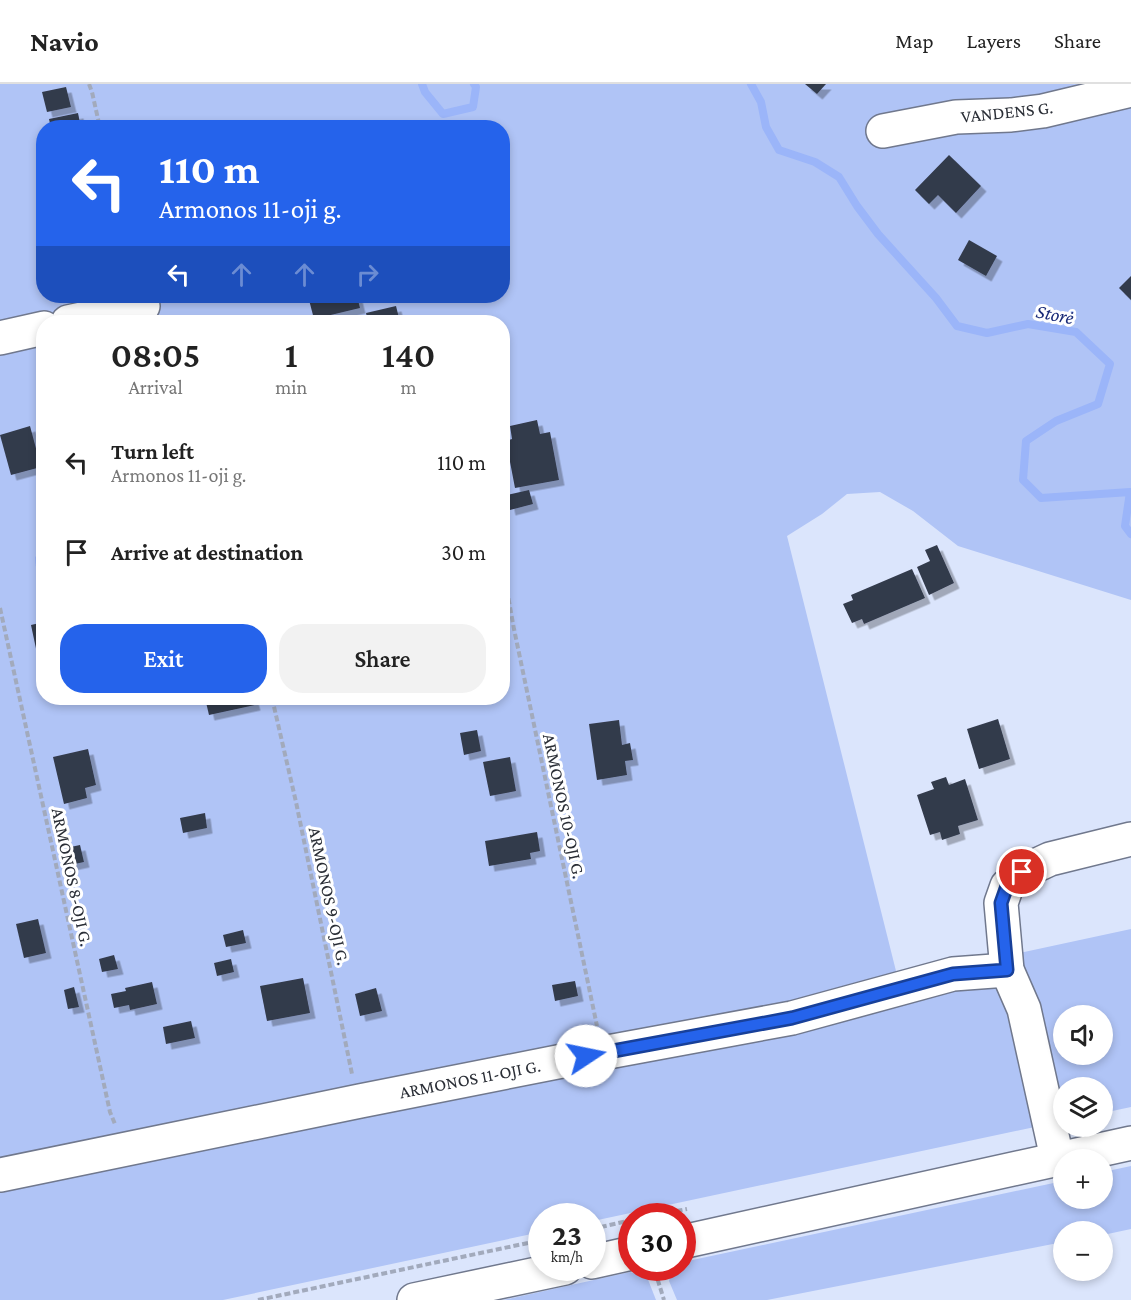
<!DOCTYPE html>
<meta charset="utf-8">
<style>
body{margin:0;font-family:"Crimson Pro",serif;background:#f2f2f2;color:#222;height:100vh;display:flex;flex-direction:column;font-size:22px;white-space:nowrap}
*{box-sizing:border-box;margin:0}
p{font-size:20px;color:#767676}
.icon{flex:none;width:33px;height:33px;fill:none;stroke:currentColor;stroke-width:2;stroke-linecap:round;stroke-linejoin:round}
.map{position:relative;flex:1;overflow:hidden}
.sheet{position:absolute;left:36px;top:231px;width:474px;height:390px;display:flex;flex-direction:column;background:#fff;border-radius:24px;box-shadow:0 3px 9px #0003}
.sheet>*{flex:none}
.guide{position:absolute;left:36px;top:36px;width:474px;height:183px;border-radius:24px;box-shadow:0 3px 9px #0003;background:#2563eb;color:#fff;overflow:hidden}
.buttons{position:absolute;left:1053px;top:921px;display:grid;gap:12px}
.buttons a{display:grid;place-items:center;width:60px;height:60px;border-radius:50%;background:#fff;box-shadow:0 3px 9px #0003;font-size:30px}
.speed{position:absolute;left:528px;top:1119px;display:flex;gap:12px;font-size:30px;font-weight:700;text-align:center}
.speed>*{display:grid;place-content:center;width:78px;height:78px;border-radius:50%;background:#fff;box-shadow:0 3px 9px #0003;line-height:1}
.speed small{font-size:15px;font-weight:400}
.speed .limit{border:9px solid #d22;background:#fff;color:#111}
.pin{position:absolute;display:grid;place-items:center;width:51px;height:51px;color:#fff;margin:-26px;border:3px solid #fff;border-radius:50%;box-shadow:0 2px 6px #0007}
.me{position:absolute;width:66px;margin:-33px;rotate:79deg;stroke-linejoin:round;filter:drop-shadow(0 0 4px #0008)}
.turn{display:flex;align-items:center;gap:21px;height:126px;padding:0 24px;font-size:27px}
.turn .icon{width:78px;height:78px;stroke-width:2.5}
.turn b{display:block;font-size:42px;line-height:51px}
.lanes{display:flex;align-items:center;height:57px;padding:0 24px;background:#0003;justify-content:center;gap:30px;direction:ltr}
.lanes .off{opacity:.35}
.eta{display:flex;justify-content:space-evenly;align-items:center;height:102px;text-align:center}
.eta b{font-size:36px;font-weight:600;line-height:42px}
.cta{display:flex;gap:12px;margin-top:auto;padding:12px 24px}
.cta a{flex:1;height:69px;border-radius:24px;background:#2563eb;color:#fff;font-size:24px;font-weight:600;line-height:69px;text-align:center}
.cta a+a{background:#f2f2f2;color:#222}
ul{padding:0;list-style:none}
li{display:flex;align-items:center;gap:18px;height:90px;padding:0 24px}
li div{flex:1}
li b{display:block;font-size:22px}
li em{font-style:normal}
header{display:flex;align-items:center;gap:36px;box-sizing:border-box;height:84px;padding:0 30px;background:#fff;border-bottom:2px solid #e0e0e0}
header strong{font-size:28px}
nav{display:flex;gap:33px;margin-inline-start:auto;font-size:21px}
.map>svg:first-child{display:block}
</style>
<header>
<strong>Navio</strong>
<nav><a>Map</a><a>Layers</a><a>Share</a></nav>
</header>
<div class="map">
<svg width="1131" height="1216" viewBox="0 0 1131 1216">
<defs>
<filter id="shadow"><feDropShadow dx="5.5" dy="5.5" stdDeviation="0" flood-color="#0004"/></filter>
</defs>
<rect width="100%" height="100%" fill="#dbe5fc"/>
<g fill="#b0c4f6" fill-rule="evenodd">
<path d="M0,0H1131V516L958,462L913,427L880,408L847,410L822,430L787,452L898,895L1131,845V1023L1103,1029L1102,1004H1064L1063,1037L593,1137L592,1132H542L541,1148L223,1216H0ZM44,44H502V212H44ZM44,238H502V614H44ZM1064,932H1102V970H1064Z"/>
<path d="M1131,1082V1145L1103,1151L1102,1148H1064L1063,1158L767,1216H677L669,1197L673,1184H682L683,1178L1063,1097L1064,1114H1102L1103,1088Z"/>
<path d="M630,1188L647,1193L656,1216H503Z"/>
</g>
<path fill="#9bb5f9" d="M43,467V492C36,487 35,482 35,473Z"/>
<g fill="none" stroke-linecap="round" stroke-linejoin="round">
<g stroke="#9bb5f9" stroke-width="8">
<path d="M422,0L425,8L443,30L473,23L476,3L474,0"/>
<path d="M751,0L761,18L766,43L779,66L815,78L839,93L857,122L878,150L936,214L957,242L987,249L1028,240L1076,248L1110,280L1098,320L1056,337L1026,357L1023,396L1041,414L1130,408L1125,442L1131,450"/>
</g>
</g>
<g fill="#333a4c" filter="url(#shadow)">
<path d="M805,0H826L817,10Z"/>
<path d="M66,3L71,23L47,28L42,8Z"/>
<path d="M78,29L81,44H51L49,35Z"/>
<path d="M949,71L981,102L956,129L938,111L929,120L915,106Z"/>
<path d="M969,156L997,172L986,192L958,176Z"/>
<path d="M1131,192V216L1119,204Z"/>
<path d="M308,212H357L360,224L314,235Z"/>
<path d="M396,222L400,238H368L366,229Z"/>
<path d="M537,336L540,350L550,348L559,396L515,404L506,357L512,355L510,342Z"/>
<path d="M30,342L41,383L11,391L0,351Z"/>
<path d="M529,406L533,420L510,426L507,411Z"/>
<path d="M937,461L954,499L929,511L917,483L930,477L925,466Z"/>
<path d="M912,485L925,514L864,540L862,535L852,539L843,520L853,516L851,511Z"/>
<path d="M44,538V573L38,574L31,541Z"/>
<path d="M205,614H253L255,621L209,631Z"/>
<path d="M998,635L1010,675L979,685L967,645Z"/>
<path d="M619,636L622,661L630,659L633,676L625,677L627,691L597,696L589,640Z"/>
<path d="M477,646L481,667L464,671L460,649Z"/>
<path d="M88,665L96,701L85,704L87,714L64,720L53,673Z"/>
<path d="M510,673L516,707L490,712L483,678Z"/>
<path d="M946,693L949,701L965,695L978,736L958,742L960,750L942,756L940,748L930,751L917,711L934,705L931,698Z"/>
<path d="M205,729L207,744L183,749L180,734Z"/>
<path d="M537,748L540,767L530,769L531,775L489,782L485,757Z"/>
<path d="M80,761L84,778L70,781L66,764Z"/>
<path d="M38,835L46,869L24,874L16,840Z"/>
<path d="M243,846L246,859L226,863L223,851Z"/>
<path d="M114,871L118,885L102,888L99,875Z"/>
<path d="M231,875L234,888L217,892L214,879Z"/>
<path d="M303,894L310,929L267,937L260,902Z"/>
<path d="M575,897L578,912L555,917L552,901Z"/>
<path d="M152,898L157,920L130,926L129,921L114,924L111,910L126,907L125,904Z"/>
<path d="M74,903L79,923L68,925L64,906Z"/>
<path d="M376,904L382,927L360,932L355,910Z"/>
<path d="M191,937L195,954L166,960L163,943Z"/>
</g>
<g fill="none" stroke-linecap="round" stroke-linejoin="round">
<defs>
<g id="minor">
<path d="M883,47L956,33L1011,31L1043,27L1131,6"/>
<path d="M68,238L143,222"/>
<path d="M0,254L44,244"/>
<path d="M1057,1074L1024,925L1007,886L1001,819L1007,802L1022,788L1050,775L1131,755"/>
<path d="M0,1091L360,1017L608,968L792,934L953,890L1007,886"/>
</g>
<g id="major">
<path d="M682,1158L1131,1059"/>
<path d="M592,1178L632,1169"/>
<path d="M414,1216L565,1184"/>
</g>
</defs>
<use href="#minor" stroke="#70788d" stroke-width="36"/>
<use href="#major" stroke="#70788d" stroke-width="36"/>
<g stroke="#a2aabc" stroke-width="4" stroke-dasharray="6 3" stroke-linecap="butt">
<path d="M89,0L92,8L100,44"/>
<path d="M169,215L184,212"/>
<path d="M502,479L514,545L597,942"/>
<path d="M0,524L110,1028L115,1040"/>
<path d="M272,614L296,718L352,990"/>
<path d="M650,1132L687,1125"/>
<path d="M592,1145L632,1136"/>
<path d="M655,1187L664,1216"/>
<path d="M258,1216L542,1156"/>
</g>
<use href="#minor" stroke="#fff" stroke-width="33"/>
<use href="#major" stroke="#fff" stroke-width="33"/>
</g>
<g fill="none" stroke-linecap="round" stroke-linejoin="round">
<defs>
<path id="route" d="M586,972L792,934L953,890L1007,886L1001,819L1007,802L1022,788"/>
</defs>
<use href="#route" stroke="#184099" stroke-width="15"/>
<use href="#route" stroke="#2563eb" stroke-width="10"/>
</g>
<g text-anchor="middle" stroke-width="6" stroke-linejoin="round" paint-order="stroke">
<g font-size="18" fill="#2a2e36" stroke="#fff">
<text transform="translate(1007 28) rotate(-6)" y="6">VANDENS G.</text>
<text transform="translate(564 722) rotate(78)" y="6">ARMONOS 10-OJI G.</text>
<text transform="translate(72 793) rotate(78)" y="6">ARMONOS 8-OJI G.</text>
<text transform="translate(329 812) rotate(78)" y="6">ARMONOS 9-OJI G.</text>
<text transform="translate(470 995) rotate(-11)" y="6">ARMONOS 11-OJI G.</text>
</g>
<g font-size="20" font-style="italic" fill="#1a2b78" stroke="#fff">
<text transform="translate(1055 230) rotate(11)" y="7">Storė</text>
</g>
</g>
</svg>
<div class="buttons">
<a><svg class="icon" aria-label="sound" viewBox="0 0 24 24"><path d="M4 9h4l5-4v14l-5-4H4zM17 9q2 3 0 6"/></svg></a>
<a><svg class="icon" aria-label="layers" viewBox="0 0 24 24"><path d="M12 4l9 5-9 5-9-5zM3 14l9 5 9-5"/></svg></a>
<a>+</a>
<a>−</a>
</div>
<div class="speed"><div>23<small>km/h</small></div><div class="limit">30</div></div>
<div class="pin" style="left:1022px;top:788px;background:#d93025"><svg class="icon" aria-label="arrive" viewBox="0 0 24 24"><path d="M6 21V4h12l-3 4 3 4H6"/></svg></div>
<svg class="me" style="left:586px;top:972px" viewBox="-20 -20 40 40"><circle r="19" fill="#fff"/><path d="M0-13L10 11 0 6-10 11z" fill="#2563eb"/></svg>
<div class="guide">
<div class="turn"><svg class="icon" aria-label="left" viewBox="0 0 24 24"><path d="M17 20v-9H6M10 6l-5 5 5 5"/></svg><div><b>110 m</b>Armonos 11-oji g.</div></div>
<div class="lanes"><svg class="icon" aria-label="left" viewBox="0 0 24 24"><path d="M17 20v-9H6M10 6l-5 5 5 5"/></svg><svg class="icon off" aria-label="ahead" viewBox="0 0 24 24"><path d="M12 20V5M6 11l6-6 6 6"/></svg><svg class="icon off" aria-label="ahead" viewBox="0 0 24 24"><path d="M12 20V5M6 11l6-6 6 6"/></svg><svg class="icon off" aria-label="right" viewBox="0 0 24 24"><path d="M7 20v-9h11M14 6l5 5-5 5"/></svg></div>
</div>
<section class="sheet">
<div class="eta">
<div><b>08:05</b><p>Arrival</p></div>
<div><b>1</b><p>min</p></div>
<div><b>140</b><p>m</p></div>
</div>
<ul>
<li><svg class="icon" aria-label="left" viewBox="0 0 24 24"><path d="M17 20v-9H6M10 6l-5 5 5 5"/></svg><div><b>Turn left</b><p>Armonos 11-oji g.</p></div><em>110 m</em></li>
<li><svg class="icon" aria-label="arrive" viewBox="0 0 24 24"><path d="M6 21V4h12l-3 4 3 4H6"/></svg><div><b>Arrive at destination</b></div><em>30 m</em></li>
</ul>
<div class="cta"><a>Exit</a><a>Share</a></div>
</section>
</div>
